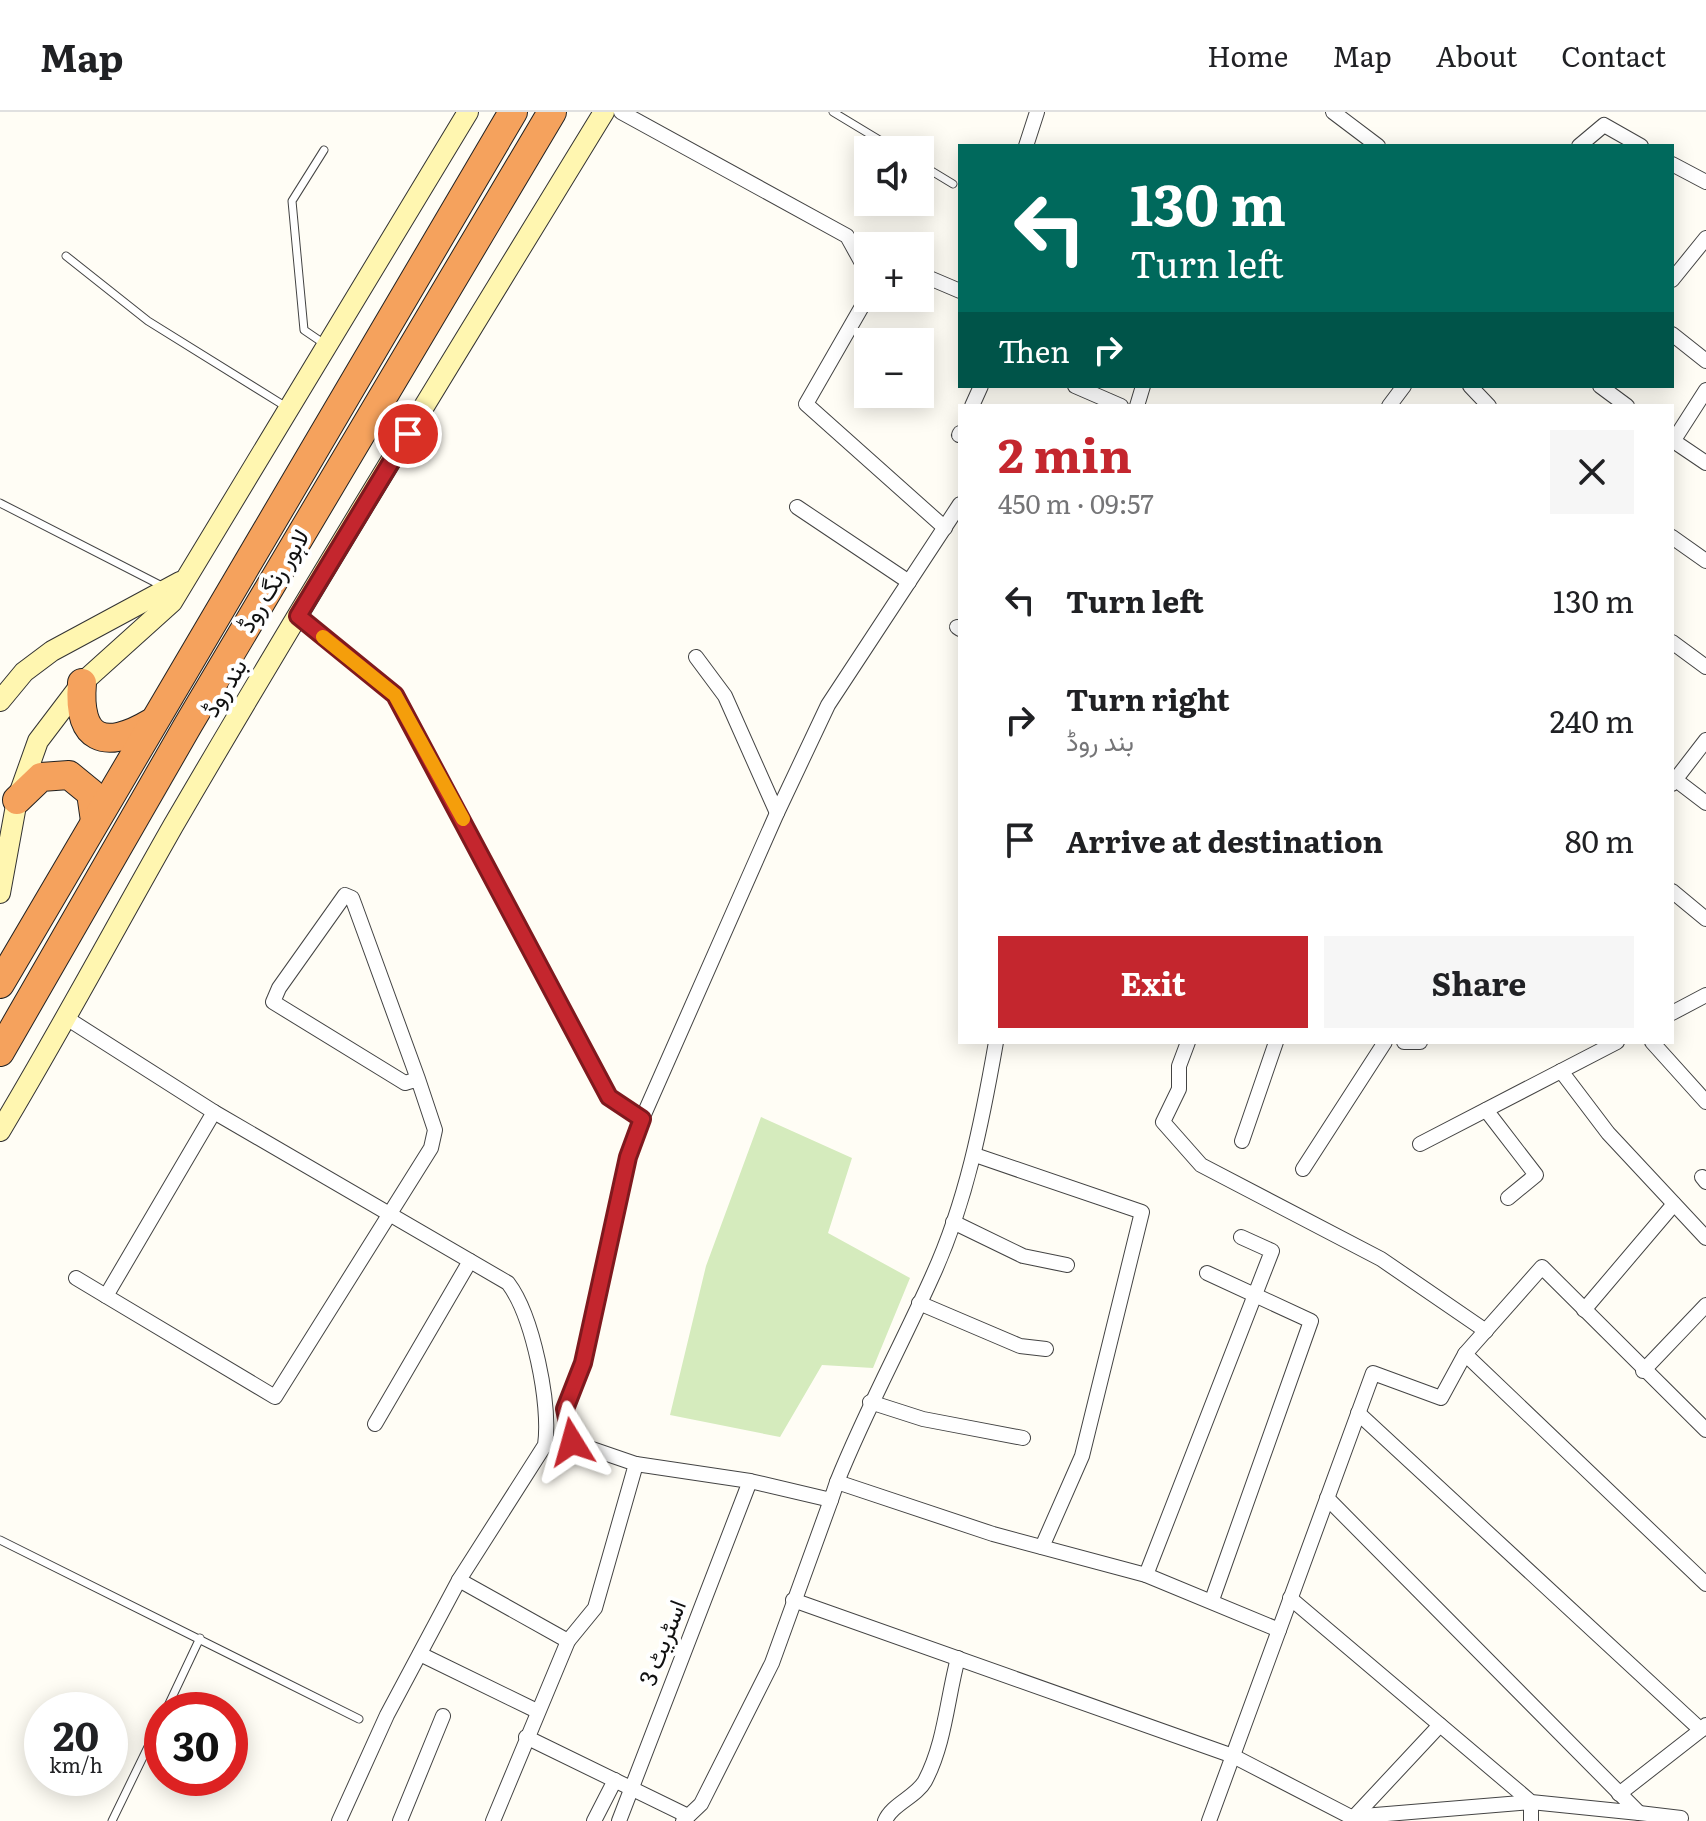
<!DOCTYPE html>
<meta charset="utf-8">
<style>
body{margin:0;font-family:Literata,Vazirmatn,serif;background:#f6f6f6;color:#202124;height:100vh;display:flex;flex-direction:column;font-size:30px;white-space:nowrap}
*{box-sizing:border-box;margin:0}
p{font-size:26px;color:#757577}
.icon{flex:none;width:44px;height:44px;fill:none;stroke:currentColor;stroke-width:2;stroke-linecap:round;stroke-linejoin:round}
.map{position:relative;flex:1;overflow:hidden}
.sheet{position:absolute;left:958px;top:292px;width:716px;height:640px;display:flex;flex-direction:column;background:#fff;border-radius:0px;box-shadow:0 4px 20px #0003}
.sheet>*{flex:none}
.banner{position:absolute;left:958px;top:32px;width:716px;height:244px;border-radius:0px;box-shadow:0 4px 20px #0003;background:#00695c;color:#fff;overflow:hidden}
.tools{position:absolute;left:854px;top:24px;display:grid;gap:16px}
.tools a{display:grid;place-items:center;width:80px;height:80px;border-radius:0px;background:#fff;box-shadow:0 4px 20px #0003;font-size:40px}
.speed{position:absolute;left:24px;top:1580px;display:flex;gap:16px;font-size:40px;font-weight:700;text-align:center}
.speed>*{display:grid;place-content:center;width:104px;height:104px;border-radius:50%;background:#fff;box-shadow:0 4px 20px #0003;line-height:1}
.speed small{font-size:20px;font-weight:400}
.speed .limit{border:12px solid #d22;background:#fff;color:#111}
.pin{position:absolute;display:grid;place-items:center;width:68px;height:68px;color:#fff;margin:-34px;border:4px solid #fff;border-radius:50%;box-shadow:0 2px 8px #0007}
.me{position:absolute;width:88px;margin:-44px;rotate:352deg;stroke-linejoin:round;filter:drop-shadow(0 0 6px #0008)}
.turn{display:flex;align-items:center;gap:28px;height:168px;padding:0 40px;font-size:36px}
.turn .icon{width:104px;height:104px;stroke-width:2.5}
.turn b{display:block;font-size:56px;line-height:68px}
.then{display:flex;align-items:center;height:76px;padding:0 40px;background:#0003;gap:16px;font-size:30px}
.round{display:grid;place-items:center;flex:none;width:84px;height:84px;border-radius:0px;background:#f6f6f6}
.summary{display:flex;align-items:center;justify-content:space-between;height:136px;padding:0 40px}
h1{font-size:48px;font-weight:700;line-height:60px;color:#c4262e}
.primary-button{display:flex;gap:16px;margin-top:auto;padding:16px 40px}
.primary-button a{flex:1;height:92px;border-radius:0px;background:#c4262e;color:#fff;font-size:32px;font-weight:700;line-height:92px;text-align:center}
.primary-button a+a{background:#f6f6f6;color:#202124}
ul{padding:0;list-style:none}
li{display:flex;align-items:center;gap:24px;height:120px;padding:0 40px}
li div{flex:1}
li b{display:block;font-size:30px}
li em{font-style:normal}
header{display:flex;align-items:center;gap:48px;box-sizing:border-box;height:112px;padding:0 40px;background:#fff;border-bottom:2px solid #e0e0e0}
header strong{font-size:38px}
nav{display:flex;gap:44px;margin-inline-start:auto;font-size:28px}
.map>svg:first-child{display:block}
</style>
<header>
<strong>Map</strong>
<nav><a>Home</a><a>Map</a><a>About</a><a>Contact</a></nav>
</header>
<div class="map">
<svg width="1706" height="1709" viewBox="0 0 1706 1709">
<rect width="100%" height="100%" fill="#fffdf5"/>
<path fill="#d5ebbd" d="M761,1005L852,1046L828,1121L910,1166L873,1256L822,1253L780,1325L670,1303L706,1154Z"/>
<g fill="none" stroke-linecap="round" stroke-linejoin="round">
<defs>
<g id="lane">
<path d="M833,0L896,38"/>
<path d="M324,38L292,89L304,218L326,233"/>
<path d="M920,52L953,72"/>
<path d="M66,144L148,209L288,296"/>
<path d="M0,391L162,474"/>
<path d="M0,1428L359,1607"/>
<path d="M166,1598L200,1526"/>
<path d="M112,1709L162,1606"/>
</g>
<g id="street">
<path d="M621,0L847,124L868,162"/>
<path d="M1333,0L1378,34"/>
<path d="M1026,34L1037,0"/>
<path d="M1579,34L1604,13L1641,34"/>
<path d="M1672,52L1706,70"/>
<path d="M920,162L960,179"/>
<path d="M1672,168L1706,126"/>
<path d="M868,184L806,292L945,416"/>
<path d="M1672,222L1706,249"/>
<path d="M1075,274L1121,294"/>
<path d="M1470,274L1489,294"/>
<path d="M1600,274L1627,294"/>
<path d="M972,294L981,274"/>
<path d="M1137,294L1143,274"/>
<path d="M1389,294L1404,274"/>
<path d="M959,323L960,321"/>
<path d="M1672,328L1706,351"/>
<path d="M1672,331L1706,278"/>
<path d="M797,395L909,470"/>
<path d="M1672,425L1706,449"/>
<path d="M298,504L395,583L609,985L642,1007"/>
<path d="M957,515L960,517"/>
<path d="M1672,530L1706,555"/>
<path d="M696,545L725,584L777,701"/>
<path d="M1672,665L1706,691"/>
<path d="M1672,672L1706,628"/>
<path d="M1672,779L1706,807"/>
<path d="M1672,901L1706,883"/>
<path d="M68,907L214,1000L508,1171C533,1204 551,1293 545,1333L459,1468L387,1603L339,1709"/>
<path d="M1188,930L1179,954V977L1163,1010L1201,1053L1381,1147L1486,1219"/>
<path d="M1404,930H1420"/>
<path d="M1652,930L1706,990"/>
<path d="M1561,959L1608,1021L1706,1126"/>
<path d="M1486,998L1536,1063L1508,1086"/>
<path d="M1242,1029L1276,930"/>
<path d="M1420,1032L1617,930"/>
<path d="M975,1043L1142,1100L1082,1344L1042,1435"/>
<path d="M1303,1057L1385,930"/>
<path d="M1702,1065L1706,1070"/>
<path d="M953,1110L1023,1144L1067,1153"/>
<path d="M1207,1161L1311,1209L1212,1488"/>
<path d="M76,1166L106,1184L214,1000"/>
<path d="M106,1184L275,1285L431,1036L435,1018L418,967L405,971L273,890L279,876L345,783L352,786L355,794L418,967"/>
<path d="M919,1191L1020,1234L1046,1237"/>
<path d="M1584,1198L1674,1092"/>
<path d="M1465,1242L1542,1155L1706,1318"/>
<path d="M1643,1259L1706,1193"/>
<path d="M870,1290L923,1307L1023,1326"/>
<path d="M1358,1301L1701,1618L1706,1613"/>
<path d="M375,1312L470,1149"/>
<path d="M636,1352L750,1369L831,1388L837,1370L993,1422L1146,1463L1279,1518L1209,1709"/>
<path d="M837,1370C865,1300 901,1234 932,1165C966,1091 982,1010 996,930"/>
<path d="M1146,1463L1272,1139L1241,1125"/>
<path d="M459,1468L568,1529"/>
<path d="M1290,1486L1531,1690L1639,1701L1327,1386"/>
<path d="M793,1488L1233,1644L1351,1705L1531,1690V1709"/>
<path d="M1279,1518L1373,1261L1441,1286L1465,1242L1706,1472"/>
<path d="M420,1542L537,1599"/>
<path d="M526,1625L688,1704"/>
<path d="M1619,1682L1701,1618"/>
<path d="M1639,1701L1681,1706L1680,1709"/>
<path d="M400,1709L443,1604"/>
<path d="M493,1709L568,1529L595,1496L636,1352L572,1330L565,1297L583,1251L628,1045L642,1007L777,701L828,593L960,392"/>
<path d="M594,1709L615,1668"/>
<path d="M619,1709L750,1369"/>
<path d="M683,1709L701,1692L772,1551L831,1388"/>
<path d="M885,1709C892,1692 916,1685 925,1669C945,1631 947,1587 958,1546"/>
<path d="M1355,1709V1704L1440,1613"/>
</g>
<g id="secondary">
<path d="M0,589L24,560L52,539L180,470"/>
<path d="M0,781L17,688L38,629L82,571L172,490L468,0"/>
<path d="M0,1019C60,919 115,816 173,714C313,474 459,237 604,0"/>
</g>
<g id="highway">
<path d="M82,571C77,628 104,639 151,611"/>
<path d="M17,688L41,665L69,663L91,681L95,709"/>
<path d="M0,872L513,0"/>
<path d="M0,940L188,613L552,0"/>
</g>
</defs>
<use href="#lane" stroke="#444" stroke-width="9"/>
<use href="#street" stroke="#444" stroke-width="16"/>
<use href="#secondary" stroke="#333" stroke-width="22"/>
<use href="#highway" stroke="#222" stroke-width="30"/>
<use href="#lane" stroke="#fff" stroke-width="7"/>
<use href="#street" stroke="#fff" stroke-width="14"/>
<use href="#secondary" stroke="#fff6b0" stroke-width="20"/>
<use href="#highway" stroke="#f5a25d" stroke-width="28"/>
</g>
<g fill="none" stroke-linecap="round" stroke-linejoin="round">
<defs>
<path id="route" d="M408,322L298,504L395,583L609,985L642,1007L628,1045L583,1251L565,1297L572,1330"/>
</defs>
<use href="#route" stroke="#7f191e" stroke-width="20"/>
<use href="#route" stroke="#c4262e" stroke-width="14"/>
<path stroke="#f59e0b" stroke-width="14" d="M323,525L395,583L463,707"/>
</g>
<g text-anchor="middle" stroke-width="8" stroke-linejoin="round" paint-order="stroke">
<g font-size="24" fill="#111" stroke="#fff">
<text transform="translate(274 469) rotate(-59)" y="8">لاہور رنگ روڈ</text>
<text transform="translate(225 576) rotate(-59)" y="8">بند روڈ</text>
<text transform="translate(663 1531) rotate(-69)" y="8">اسٹریٹ 3</text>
</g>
</g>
</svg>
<div class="tools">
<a><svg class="icon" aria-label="sound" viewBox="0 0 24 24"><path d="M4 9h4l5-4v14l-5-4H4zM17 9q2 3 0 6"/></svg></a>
<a>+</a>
<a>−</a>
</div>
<div class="speed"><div>20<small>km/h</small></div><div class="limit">30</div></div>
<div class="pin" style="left:408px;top:322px;background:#d93025"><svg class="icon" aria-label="arrive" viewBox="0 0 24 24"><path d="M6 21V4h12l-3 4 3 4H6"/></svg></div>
<svg class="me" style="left:572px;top:1330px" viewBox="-20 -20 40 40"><path d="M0-17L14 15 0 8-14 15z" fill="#c4262e" stroke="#fff" stroke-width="4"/></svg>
<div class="banner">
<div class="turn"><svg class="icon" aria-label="left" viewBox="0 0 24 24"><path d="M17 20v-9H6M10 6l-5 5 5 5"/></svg><div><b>130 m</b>Turn left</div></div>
<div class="then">Then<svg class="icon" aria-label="right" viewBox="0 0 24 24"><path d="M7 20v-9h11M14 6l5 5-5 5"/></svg></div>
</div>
<section class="sheet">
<div class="summary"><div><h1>2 min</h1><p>450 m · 09:57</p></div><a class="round"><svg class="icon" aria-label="close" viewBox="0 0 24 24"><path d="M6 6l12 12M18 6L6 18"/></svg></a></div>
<ul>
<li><svg class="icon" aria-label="left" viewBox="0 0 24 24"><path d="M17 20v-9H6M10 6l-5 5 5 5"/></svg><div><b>Turn left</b></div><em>130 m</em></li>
<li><svg class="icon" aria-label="right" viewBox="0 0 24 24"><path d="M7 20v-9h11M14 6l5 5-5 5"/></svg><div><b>Turn right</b><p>بند روڈ</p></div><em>240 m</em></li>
<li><svg class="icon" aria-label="arrive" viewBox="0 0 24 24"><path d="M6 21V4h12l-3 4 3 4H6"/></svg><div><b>Arrive at destination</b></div><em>80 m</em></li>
</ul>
<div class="primary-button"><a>Exit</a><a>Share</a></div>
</section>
</div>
